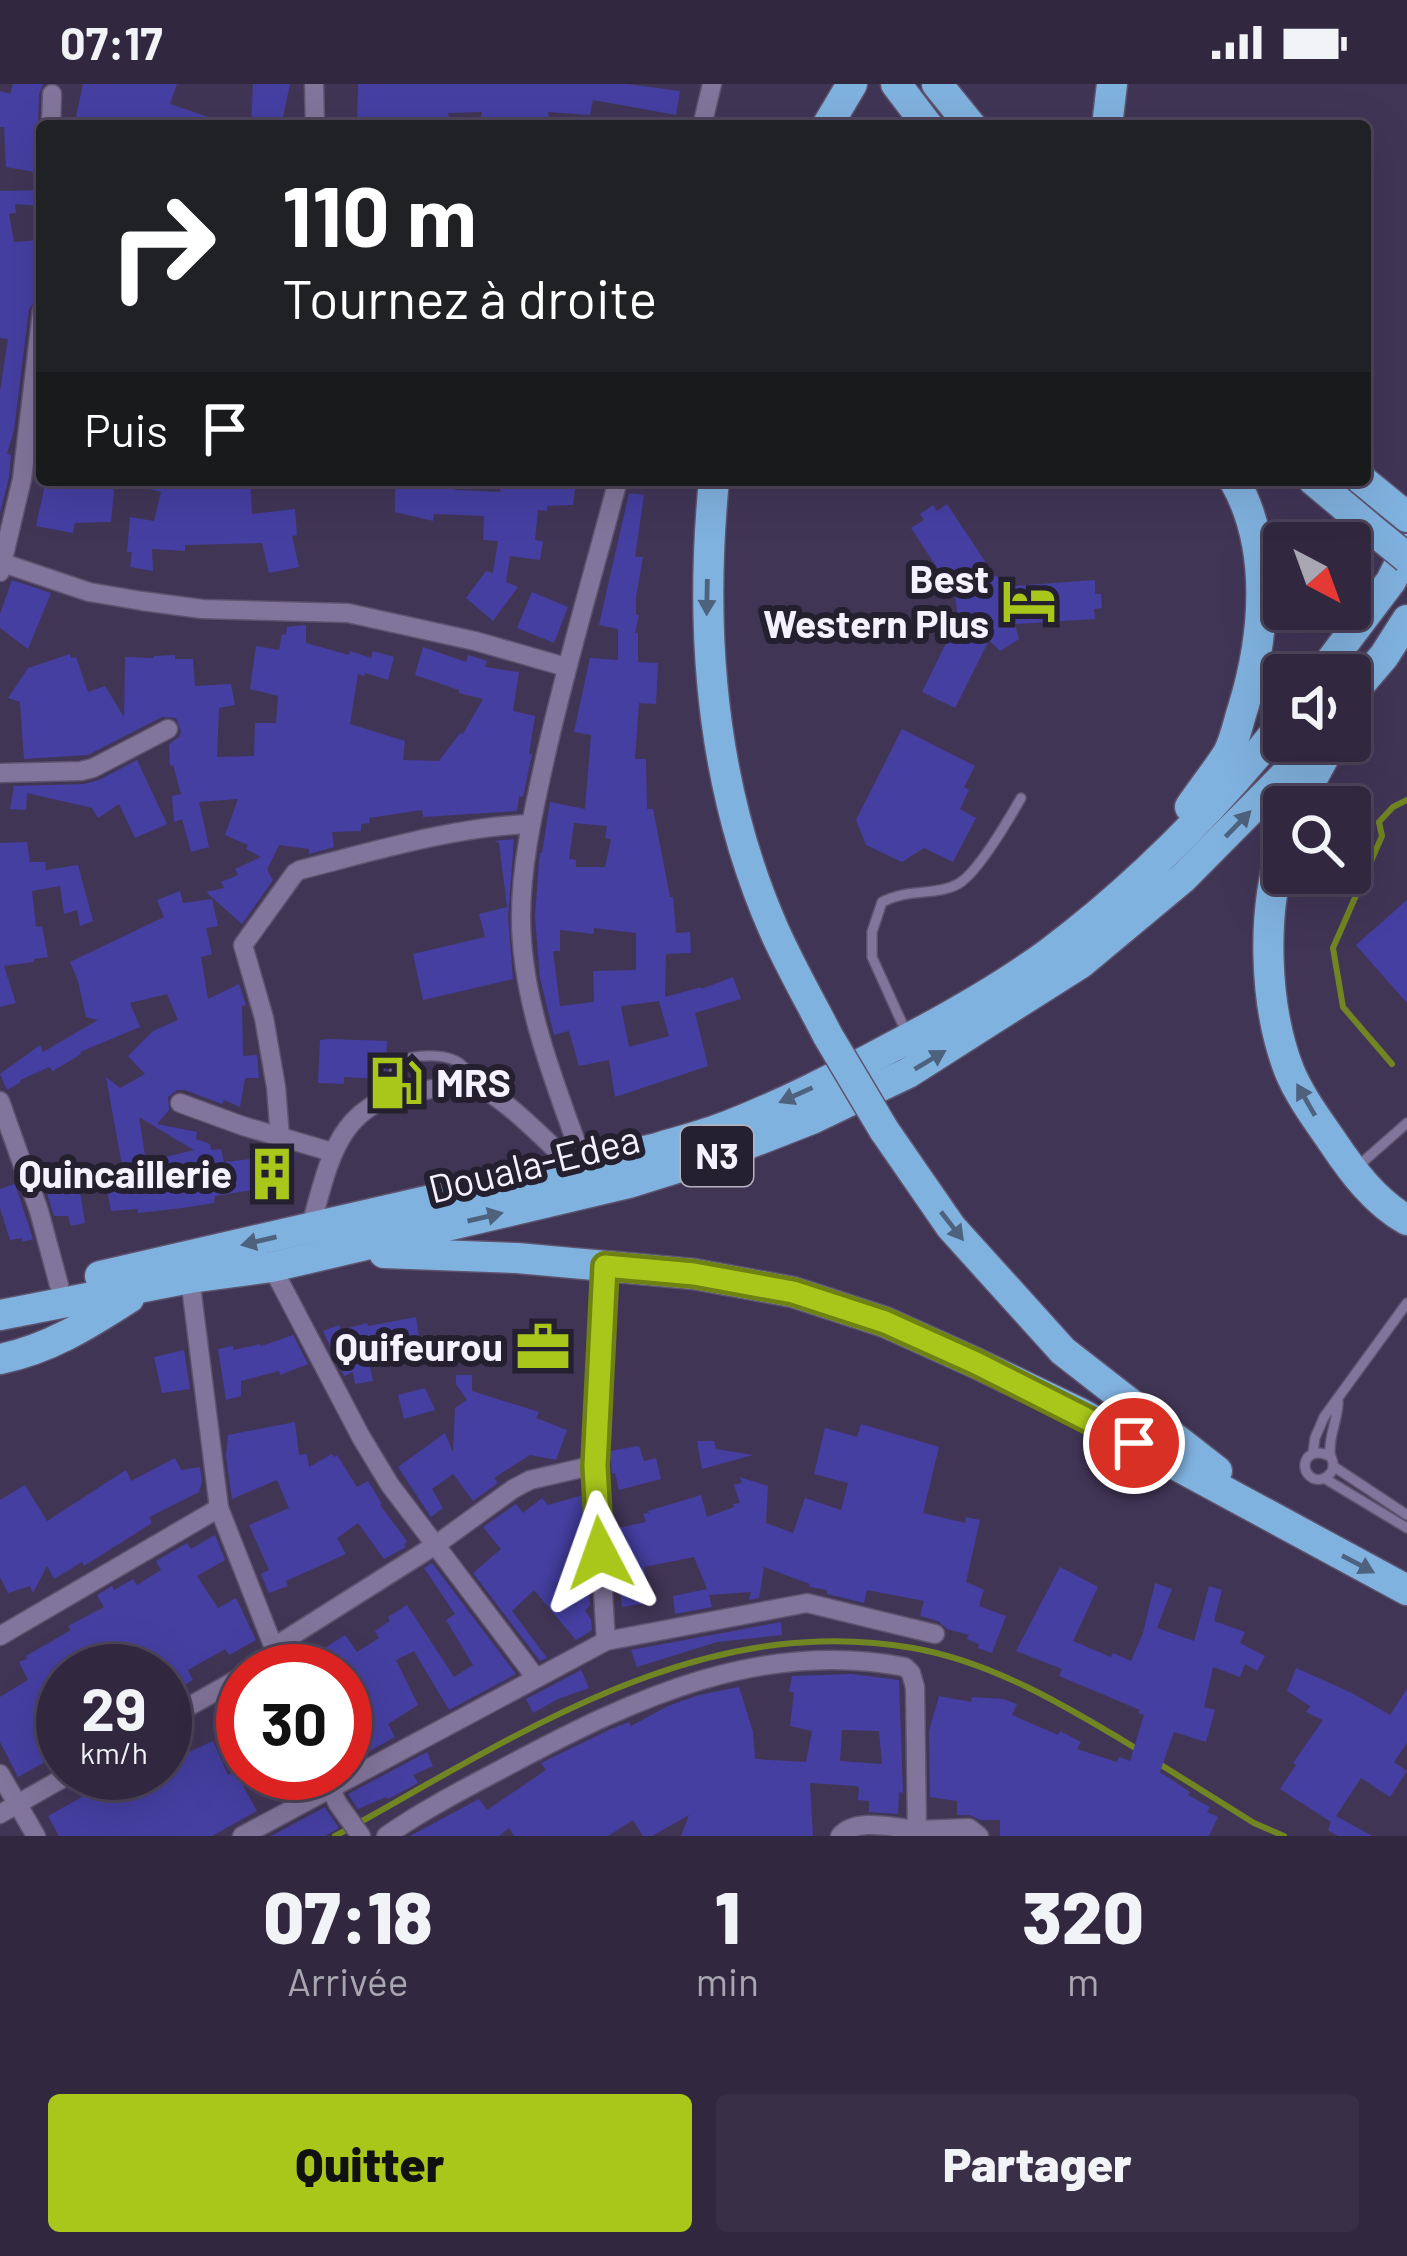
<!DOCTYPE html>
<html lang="fr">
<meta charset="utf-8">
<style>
body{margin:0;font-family:Barlow,sans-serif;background:#393047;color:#f1f3f6;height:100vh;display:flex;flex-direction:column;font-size:45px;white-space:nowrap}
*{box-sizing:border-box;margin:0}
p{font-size:39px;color:#a8a6b1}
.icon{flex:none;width:66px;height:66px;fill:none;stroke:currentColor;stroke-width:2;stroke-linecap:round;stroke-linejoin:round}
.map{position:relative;height:1752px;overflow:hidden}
.details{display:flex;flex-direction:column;background:#312840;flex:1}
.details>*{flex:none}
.banner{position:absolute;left:36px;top:36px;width:1335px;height:366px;border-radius:12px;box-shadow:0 12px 48px #0002,0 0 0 3px #4c4459;background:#202124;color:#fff;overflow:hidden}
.needle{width:78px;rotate:139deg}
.fabs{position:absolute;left:1263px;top:438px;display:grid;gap:24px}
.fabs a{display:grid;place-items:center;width:108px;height:108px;border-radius:12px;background:#312840;box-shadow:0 12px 48px #0002,0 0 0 3px #4c4459;font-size:60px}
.speed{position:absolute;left:36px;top:1560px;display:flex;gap:24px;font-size:60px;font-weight:700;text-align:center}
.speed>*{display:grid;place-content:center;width:156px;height:156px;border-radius:50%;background:#312840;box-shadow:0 12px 48px #0002,0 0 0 3px #4c4459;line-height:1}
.speed small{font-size:30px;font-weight:400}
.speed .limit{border:18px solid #d22;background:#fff;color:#111}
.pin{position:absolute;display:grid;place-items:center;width:102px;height:102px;color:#fff;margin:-51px;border:6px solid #fff;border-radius:50%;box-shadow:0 3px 12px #0007}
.me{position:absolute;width:132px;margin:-66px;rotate:356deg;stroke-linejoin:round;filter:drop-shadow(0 0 9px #0008)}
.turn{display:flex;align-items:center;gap:42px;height:252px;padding:0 48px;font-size:54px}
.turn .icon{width:156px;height:156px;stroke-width:2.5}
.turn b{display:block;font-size:84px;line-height:102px}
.then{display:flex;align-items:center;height:114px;padding:0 48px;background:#0003;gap:24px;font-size:45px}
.eta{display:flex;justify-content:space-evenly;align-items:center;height:204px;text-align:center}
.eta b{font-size:72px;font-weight:800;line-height:84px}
.cta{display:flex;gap:24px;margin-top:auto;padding:24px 48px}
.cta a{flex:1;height:138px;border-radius:12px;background:#a9c71b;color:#111;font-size:48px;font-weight:800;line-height:138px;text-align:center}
.cta a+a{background:#393047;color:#f1f3f6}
.status{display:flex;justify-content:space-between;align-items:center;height:84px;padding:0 60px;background:#312840;direction:ltr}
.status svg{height:33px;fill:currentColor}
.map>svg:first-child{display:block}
</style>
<div class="status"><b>07:17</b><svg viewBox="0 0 49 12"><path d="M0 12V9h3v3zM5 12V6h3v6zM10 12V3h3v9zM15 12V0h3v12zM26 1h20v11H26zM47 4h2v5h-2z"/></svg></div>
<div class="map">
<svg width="1407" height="1752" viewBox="0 0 1407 1752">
<rect width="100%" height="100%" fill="#413556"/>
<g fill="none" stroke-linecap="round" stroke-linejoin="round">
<g stroke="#718522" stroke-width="6">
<path d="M1392,980L1343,923L1333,864L1382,752L1379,738L1393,723L1407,716"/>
<path d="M1158,1679L1254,1739L1284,1752"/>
<path d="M335,1752C514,1654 697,1526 913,1564C993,1578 1068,1623 1137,1665"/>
</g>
</g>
<g fill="#453fa2" fill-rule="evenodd">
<path d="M13,0H43L39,10L38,42L41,50V89L6,83L4,43H0V7L10,10Z"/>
<path d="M83,0H177L170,20L229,40L228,42H74Z"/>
<path d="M253,0H290L281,42H251Z"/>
<path d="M358,0H627L680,7L676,31L593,16L590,31L548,28L549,35L537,37V42H479L482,28L448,29L451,42H357Z"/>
<path d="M41,106L42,122L15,120L16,129L9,130L14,158L41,156L42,170H35L34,211L37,215L29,225L14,346L7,370L11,371L9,393L0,429V307L8,255L0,254V107Z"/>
<path d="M46,396H115L111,438L75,439L73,449L36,442Z"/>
<path d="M135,396H250L252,430L295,425L297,451L292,452L299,483L269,489L262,459L185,461V467L152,465L153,487L130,483L132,468H127L130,433L154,437L161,408L134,401Z"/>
<path d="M395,396H457L455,406L500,408L502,396H576L573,421L547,422V427L538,426L535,456L543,457L540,476L510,472L506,498L518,503L493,537L466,514L486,487L493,489L498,457L483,456L484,432L434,430L433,437L395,428Z"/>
<path d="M629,409L644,411L635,473H643L636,513V531H639L635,549H638V578L658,579L656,620L639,619L635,675H646L647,725H653L670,813H673L676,849L690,848L691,869L666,870L665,913L701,903V905L733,893L741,915L695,929L708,982L615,1013L609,976L579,982L569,947L554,951L540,894L535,833L539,777L540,769H542L550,718L585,725L591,651L574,648L590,574L618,576V545L599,541ZM574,739L607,742L605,754L611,755L605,783H576V776L569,775ZM594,844L636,849V886L593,887L594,918L560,922L553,867H560V846L594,850ZM659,917L669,952L629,963L621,922Z"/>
<path d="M947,420L994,491L1014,502L1095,496V510H1101L1102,524L1094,525L1095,535L1015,540L1019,555L1000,567L989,556L955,624L922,608L958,535L955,511L911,444L924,436L920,430L933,421L937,427Z"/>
<path d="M12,496L51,509L28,565L0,544V530Z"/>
<path d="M532,508L568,523L554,559L517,544Z"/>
<path d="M306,541V559L349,571L350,567L371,574L373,567L394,573L388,596L365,589L364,592L358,590L350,640L405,657L403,676L439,677L460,649L463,650L483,615L459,609V606L415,591L423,563L466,578L468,571L487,577L485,583L519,588L513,627L535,632L529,670H532L523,713L519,712L517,727L423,733L422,726L369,734L370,739L361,740V747L332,748L334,763L309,770V765L279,761L267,786L273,796L242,840L206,808L224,804L221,798L238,791L235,785L261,773L246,765L248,761L225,751L238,715L199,718L209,763L191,768L182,735L174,738L172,712L181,710L173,681L170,682L169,660L179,653L181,647L176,634L162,633L88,671L24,675L20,618L8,614L28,584L70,570L71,574L76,573L88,608L105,602L124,633L125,573L154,574V572L175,571V575H193L195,602L231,600L235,621L219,624L217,673L254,672L255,639H276L278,612L250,605L256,562L279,566L282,550L286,551L287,543Z"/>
<path d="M902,645L975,682L964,703L969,706L960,725L976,734L953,778L924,764L902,778L866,761L856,736Z"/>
<path d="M137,676L167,740L135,754L119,720L98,734L92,724L27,709L26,726L10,725L14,702L84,700L99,696Z"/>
<path d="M514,755L508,833L513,895L423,916L413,870L485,853L479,830L507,823L499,759L494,757Z"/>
<path d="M27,758L30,778H45L46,786L78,781L93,837L80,842L77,826L64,830L60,802L32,807L36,843L42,842L48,873L34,875V878L4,882L16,919L0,923V759Z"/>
<path d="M180,807L183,819L212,815L218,842L206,844L212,870L201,873L208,915L239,900L246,921L242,922L243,972L257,971L259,994H245L240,1023L224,1016L222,1020L185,1006H177L168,1013L169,1026L157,1040L197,1048L196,1055L210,1060L211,1066L221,1065L224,1078L280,1072L282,1068L295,1071L291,1107L252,1108V1106L215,1112L214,1119L182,1124L138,1129V1125L111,1127L106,1100L125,1098L106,993L120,1004L145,990L128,972L153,947L178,936L167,910L130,919L140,943L80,968L81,970L53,987L49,983L20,996L21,998L7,1006L0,990L40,961L43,968L98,936L86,933L78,897L70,878L164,833L157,816ZM139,1033L172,1053L194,1066L146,1078Z"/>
<path d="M1407,816V919L1356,861Z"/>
<path d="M329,955L387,957L386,984L381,995L344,993V1000L318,999L320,956Z"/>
<path d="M15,1100L33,1155L22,1158V1154L10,1156L0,1124V1105Z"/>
<path d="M64,1103L65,1111L80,1108L85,1139L71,1142L68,1132H54L47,1109Z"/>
<path d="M416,1233L421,1266L412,1268L414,1275L370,1283L373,1297L355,1300L353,1288L344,1292L323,1247L339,1241L341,1246L367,1239L368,1242Z"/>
<path d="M293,1251L308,1280L280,1291L279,1287L241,1297V1312L226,1316L218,1265L233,1262V1266L260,1260L261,1262Z"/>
<path d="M184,1266L190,1305L162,1309L154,1273Z"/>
<path d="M456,1291H472V1307L539,1328L536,1334L567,1346L556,1376L530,1371L494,1394L498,1399L473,1417L453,1390L432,1405L443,1424L431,1433L398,1383L445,1349L453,1368L455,1324L467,1316L456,1300Z"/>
<path d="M425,1304L435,1326L404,1335L398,1311Z"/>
<path d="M295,1338L299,1371L307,1370L309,1383L332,1370L334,1373L337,1371L357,1403L368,1397L382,1420L380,1421L407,1457L404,1460L406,1463L384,1475L358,1439L337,1454L346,1470L286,1497L288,1502L269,1509L261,1490L269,1486L249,1441L289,1424L277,1396L232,1415L226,1372L228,1351Z"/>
<path d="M861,1340L939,1363L923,1429L965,1439L966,1433L980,1436L966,1498L984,1506L979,1522L1006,1532L992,1569L978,1564L979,1560L967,1555L969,1551L947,1545L938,1537L920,1532L924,1517L867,1506L864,1519L827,1510V1506L809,1503L810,1500L764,1483L759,1514L749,1516L751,1508L709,1511L712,1523L675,1530L673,1512L707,1505L694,1473L644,1483L649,1519L622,1523L613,1445L646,1438L643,1430L649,1429L648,1427L701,1411L707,1433L734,1423L733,1420L740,1419L734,1401L742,1399L740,1393L768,1402L766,1439L793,1449L805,1414L841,1426L848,1399L814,1390L825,1344L857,1353Z"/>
<path d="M697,1357H714L716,1365L753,1371L702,1385Z"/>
<path d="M639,1362L644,1377L656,1374L661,1395L619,1406L615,1389L612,1390L610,1367Z"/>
<path d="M175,1374L181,1386L200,1383L202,1397L199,1408L149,1433L152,1439L84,1482L82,1478L54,1495L47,1482L33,1509L30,1502L8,1509L0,1493V1416L25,1401L47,1437L126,1386L131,1397Z"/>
<path d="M583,1411L586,1454L573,1460L587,1475L590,1522L585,1526L591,1536L592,1546L576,1556L534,1506L512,1527L547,1574L540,1577L473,1489L501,1465L483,1443L516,1420L523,1429L542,1414L548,1421Z"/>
<path d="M215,1451L225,1476L197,1492L218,1524L236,1514L256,1556L229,1571L225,1565L188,1586L193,1596L165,1612V1587H116L110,1576L91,1587H63V1668L18,1693L0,1658V1613L28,1596L19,1578L27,1575L26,1572L71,1546L68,1542L104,1523L97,1511L112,1502L114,1506L133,1495L137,1501L161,1486L156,1477L187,1459L191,1465Z"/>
<path d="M432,1479L516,1590L449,1626L414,1567L396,1576L418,1621L388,1640L395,1653L366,1669L364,1664L345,1675V1587H296V1583L345,1551L357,1568L379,1554L375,1547L390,1537L388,1533L407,1521L454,1593L473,1581L446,1536L455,1530L424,1484Z"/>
<path d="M1060,1483L1098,1503L1073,1557L1111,1573L1113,1569L1131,1577L1143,1549L1155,1499L1172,1505L1157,1544L1194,1557L1209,1502L1222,1506L1214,1537L1245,1548L1240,1559L1265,1572L1257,1587L1245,1580L1240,1593L1213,1583L1204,1623L1215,1626L1206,1658L1174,1648L1160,1688L1190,1708L1188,1711L1210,1723L1207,1728L1218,1733L1209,1752H1000V1736H980L970,1731H957V1717L930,1713L929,1647L939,1612L971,1618L972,1613L1003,1615L1017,1620L1012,1631L1058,1651L1060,1647L1081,1658L1077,1665L1117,1678L1119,1673L1130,1677L1144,1631L1138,1629L1140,1626L1059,1592L1062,1585L1016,1567Z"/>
<path d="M781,1538L782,1551L717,1558L637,1583L631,1566Z"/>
<path d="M1296,1584L1352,1609L1390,1631L1407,1605V1659L1394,1678L1407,1687L1390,1713L1361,1694L1336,1732L1372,1752H1338L1328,1746L1331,1738L1280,1705L1296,1681L1293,1679L1323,1636L1306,1628L1310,1622L1287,1607Z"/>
<path d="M581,1586L589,1604L558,1615L533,1629L526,1615Z"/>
<path d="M851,1590L899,1596L903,1709L899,1708L898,1730L869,1728V1717L858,1716L859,1704L856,1702L810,1699L813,1752H681L689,1731L652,1752H643L633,1736L608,1752H514L509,1744L499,1752H410L479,1715L487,1726L546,1686L541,1679L611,1645L629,1638L631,1642L668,1622L699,1611L739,1603L753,1648L755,1675L806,1678L812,1647L790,1642L794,1608H789L792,1592ZM842,1646L879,1647L882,1680L840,1677Z"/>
<path d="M213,1657L228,1691L235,1687L257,1727L212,1752H59L48,1732L100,1703L101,1705L131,1689H172L167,1678Z"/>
<path d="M427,1668L433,1682L413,1691L418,1699L388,1715L386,1713L358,1725L348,1710Z"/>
<path d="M325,1723L339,1744L325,1752H271Z"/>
</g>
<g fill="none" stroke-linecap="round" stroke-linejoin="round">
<defs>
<g id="service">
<path d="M907,950L872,873V848L882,818C908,804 936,812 958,800C978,789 1009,735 1021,714"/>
<path d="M382,1017L398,978C415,970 451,968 464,983C469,988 471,994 473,1001"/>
<path d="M1357,1083L1407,1039"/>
<path d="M1313,1368L1315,1354L1324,1333L1407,1219"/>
<path d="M1329,1372C1304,1360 1297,1389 1315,1395C1322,1397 1328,1393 1332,1387C1336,1377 1330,1376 1330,1368C1329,1351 1338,1335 1338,1318"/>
<path d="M1333,1382L1407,1431"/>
<path d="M1324,1394L1407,1444"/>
</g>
<g id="minor">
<path d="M314,0L315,42"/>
<path d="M51,42L52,10"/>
<path d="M702,42L712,0"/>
<path d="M3,479L89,508L142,517L202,525L348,529L475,557L566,583"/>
<path d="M0,488L22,395L42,227"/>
<path d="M0,689L81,687L93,684L168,645"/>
<path d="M0,1017L39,1127L59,1201"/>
<path d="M180,1019L243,1042L332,1068"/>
<path d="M280,1053L276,1003L264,934L243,861L295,789L300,786C375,767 453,743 531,740"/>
<path d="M584,1080C556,1002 521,918 521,833C521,782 533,729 544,679C565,584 593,491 618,396"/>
<path d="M310,1145C330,1075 337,1014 425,1006C439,1004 458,999 471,1001C498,1005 552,1063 574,1083"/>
<path d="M605,1182L595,1381L606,1557"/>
<path d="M272,1183L361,1353L390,1401L536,1594"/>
<path d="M190,1194L219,1424L283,1587"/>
<path d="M0,1552L219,1424"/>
<path d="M274,1563L437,1460L513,1405L530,1396L595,1381"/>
<path d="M165,1636L243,1592"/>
<path d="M323,1689L338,1720L361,1752"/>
<path d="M0,1690L36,1752"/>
<path d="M0,1730L72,1689"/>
<path d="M917,1746L969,1744L979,1752"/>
<path d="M242,1752L606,1557L807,1519L935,1550"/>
<path d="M386,1752C426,1724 470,1702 513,1679C635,1614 762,1555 905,1583L911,1589L915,1603L917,1746C894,1744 856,1733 840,1752"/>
</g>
<g id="trunk">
<path d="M896,0L928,42"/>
<path d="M937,0L971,42"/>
<path d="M827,42L852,0"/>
<path d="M1107,42L1112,0"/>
<path d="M714,396C699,549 711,703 774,846C790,882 810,917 828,952"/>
<path d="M1313,396L1369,443"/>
<path d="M1362,396L1407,433"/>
<path d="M1320,591L1391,497L1407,465"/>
<path d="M1350,612L1384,572L1407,536"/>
<path d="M1190,723C1202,705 1217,687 1228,669C1235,656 1238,639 1243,624C1265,552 1273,464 1234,396"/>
<path d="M1297,723L1331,660"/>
<path d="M1284,760C1261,826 1264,921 1289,986C1299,1011 1317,1035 1332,1057C1352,1087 1375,1118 1407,1136"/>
<path d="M884,1046L951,1143L1063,1267L1217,1387"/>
<path d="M384,1169L517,1174L694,1190L793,1208L885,1238L976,1279L1078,1328L1407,1506"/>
<path d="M100,1192L657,1064C680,1057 704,1051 727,1042C784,1020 838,992 892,963C946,935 1000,905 1049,869C1137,803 1215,724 1284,638"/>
<path d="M0,1231L190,1194L272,1183L629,1099L725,1069L812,1035L908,989L1081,879L1183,794L1296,680L1314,657"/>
<path d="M0,1275C49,1265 87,1241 129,1214"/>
</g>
</defs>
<use href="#service" stroke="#5d536e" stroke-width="12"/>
<use href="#minor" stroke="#5d536e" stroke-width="21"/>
<use href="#trunk" stroke="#5d536e" stroke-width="33"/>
<use href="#service" stroke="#82759b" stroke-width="9"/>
<use href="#minor" stroke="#82759b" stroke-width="18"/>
<use href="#trunk" stroke="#80b2df" stroke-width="30"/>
<defs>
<g id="trunk-bridge">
<path d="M1369,443L1407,474"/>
<path d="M828,952L884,1046"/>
</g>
</defs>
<use href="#trunk-bridge" stroke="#5d536e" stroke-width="33" stroke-linecap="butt"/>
<use href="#trunk-bridge" stroke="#80b2df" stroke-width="30"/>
</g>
<defs><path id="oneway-solid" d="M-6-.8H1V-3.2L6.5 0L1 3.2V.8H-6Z" transform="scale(3)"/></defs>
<g fill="#4e627e">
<use href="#oneway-solid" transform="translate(707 513) rotate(91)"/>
<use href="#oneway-solid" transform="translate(1238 740) rotate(-46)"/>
<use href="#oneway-solid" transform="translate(930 976) rotate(-31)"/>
<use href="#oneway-solid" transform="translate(796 1011) rotate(156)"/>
<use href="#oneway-solid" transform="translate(1306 1016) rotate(-120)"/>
<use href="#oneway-solid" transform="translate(485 1133) rotate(-13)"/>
<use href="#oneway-solid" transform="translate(952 1142) rotate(52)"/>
<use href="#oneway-solid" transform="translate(259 1157) rotate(167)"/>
<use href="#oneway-solid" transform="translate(1358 1480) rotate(28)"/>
</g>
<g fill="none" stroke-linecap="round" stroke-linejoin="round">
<defs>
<path id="route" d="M600,1469L595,1382L605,1182L694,1190L793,1208L885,1238L976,1279L1134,1359"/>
</defs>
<use href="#route" stroke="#6e8112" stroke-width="30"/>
<use href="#route" stroke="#a9c71b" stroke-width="21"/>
</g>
<defs>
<symbol id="hotel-bare" viewBox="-9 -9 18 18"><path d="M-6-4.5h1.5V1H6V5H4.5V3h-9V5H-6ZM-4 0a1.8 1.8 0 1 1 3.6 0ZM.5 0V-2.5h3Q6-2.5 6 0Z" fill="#a9c71b" stroke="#25202f" stroke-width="2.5" paint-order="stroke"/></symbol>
<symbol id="fuel-bare" viewBox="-9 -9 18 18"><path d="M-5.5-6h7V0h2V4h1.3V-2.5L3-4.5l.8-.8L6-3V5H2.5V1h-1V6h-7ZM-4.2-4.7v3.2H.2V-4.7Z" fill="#a9c71b" stroke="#25202f" stroke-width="2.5" paint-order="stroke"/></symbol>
<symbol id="building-bare" viewBox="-9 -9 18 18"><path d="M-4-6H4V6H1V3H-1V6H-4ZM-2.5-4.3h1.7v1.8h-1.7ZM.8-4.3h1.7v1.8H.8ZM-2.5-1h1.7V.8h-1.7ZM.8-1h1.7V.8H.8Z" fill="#a9c71b" stroke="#25202f" stroke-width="2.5" paint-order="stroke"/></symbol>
<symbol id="office-bare" viewBox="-9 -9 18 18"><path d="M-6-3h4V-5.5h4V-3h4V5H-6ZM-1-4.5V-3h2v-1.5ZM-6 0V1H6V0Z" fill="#a9c71b" stroke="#25202f" stroke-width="2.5" paint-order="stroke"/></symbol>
</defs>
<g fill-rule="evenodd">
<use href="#hotel-bare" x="991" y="479" width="76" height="76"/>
<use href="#fuel-bare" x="358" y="961" width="76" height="76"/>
<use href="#building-bare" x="234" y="1052" width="76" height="76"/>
<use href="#office-bare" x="505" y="1225" width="76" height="76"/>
</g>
<g text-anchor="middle" stroke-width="12" stroke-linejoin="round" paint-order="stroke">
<rect fill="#25202f" stroke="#b7b2c0" stroke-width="3" x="681" y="1042" width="72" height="60" rx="9"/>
<g font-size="36" font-weight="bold" fill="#f5f1fe">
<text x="717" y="1085">N3</text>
</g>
<g font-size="39" font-weight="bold" fill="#f5f1fe" stroke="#25202f" text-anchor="end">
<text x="989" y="509">Best<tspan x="989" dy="45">Western Plus</tspan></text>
<text x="436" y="1013" text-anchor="start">MRS</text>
<text x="232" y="1104">Quincaillerie</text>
<text x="503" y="1277">Quifeurou</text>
</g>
<g font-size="39" fill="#f5f1fe" stroke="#25202f">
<text transform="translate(534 1080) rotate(-14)" y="14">Douala-Edea</text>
</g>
</g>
</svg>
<div class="fabs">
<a><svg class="needle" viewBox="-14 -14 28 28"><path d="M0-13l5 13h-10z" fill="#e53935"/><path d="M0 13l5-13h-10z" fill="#a8a6b1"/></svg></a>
<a><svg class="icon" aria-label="sound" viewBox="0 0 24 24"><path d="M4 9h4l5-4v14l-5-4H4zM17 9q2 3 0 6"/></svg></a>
<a><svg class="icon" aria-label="search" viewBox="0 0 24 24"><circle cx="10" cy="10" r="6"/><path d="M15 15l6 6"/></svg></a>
</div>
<div class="speed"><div>29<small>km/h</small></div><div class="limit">30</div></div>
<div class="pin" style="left:1134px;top:1359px;background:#d93025"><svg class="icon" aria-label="arrive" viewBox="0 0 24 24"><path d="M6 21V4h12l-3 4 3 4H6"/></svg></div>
<svg class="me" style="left:600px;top:1469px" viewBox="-20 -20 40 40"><path d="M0-17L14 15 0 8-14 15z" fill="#a9c71b" stroke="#fff" stroke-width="4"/></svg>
<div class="banner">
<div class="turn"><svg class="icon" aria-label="right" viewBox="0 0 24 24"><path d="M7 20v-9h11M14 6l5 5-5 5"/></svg><div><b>110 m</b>Tournez à droite</div></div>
<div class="then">Puis<svg class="icon" aria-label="arrive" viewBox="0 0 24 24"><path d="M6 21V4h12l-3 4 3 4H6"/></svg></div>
</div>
</div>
<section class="details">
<div class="eta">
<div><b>07:18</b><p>Arrivée</p></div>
<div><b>1</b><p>min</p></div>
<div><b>320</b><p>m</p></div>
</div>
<div class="cta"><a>Quitter</a><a>Partager</a></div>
</section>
